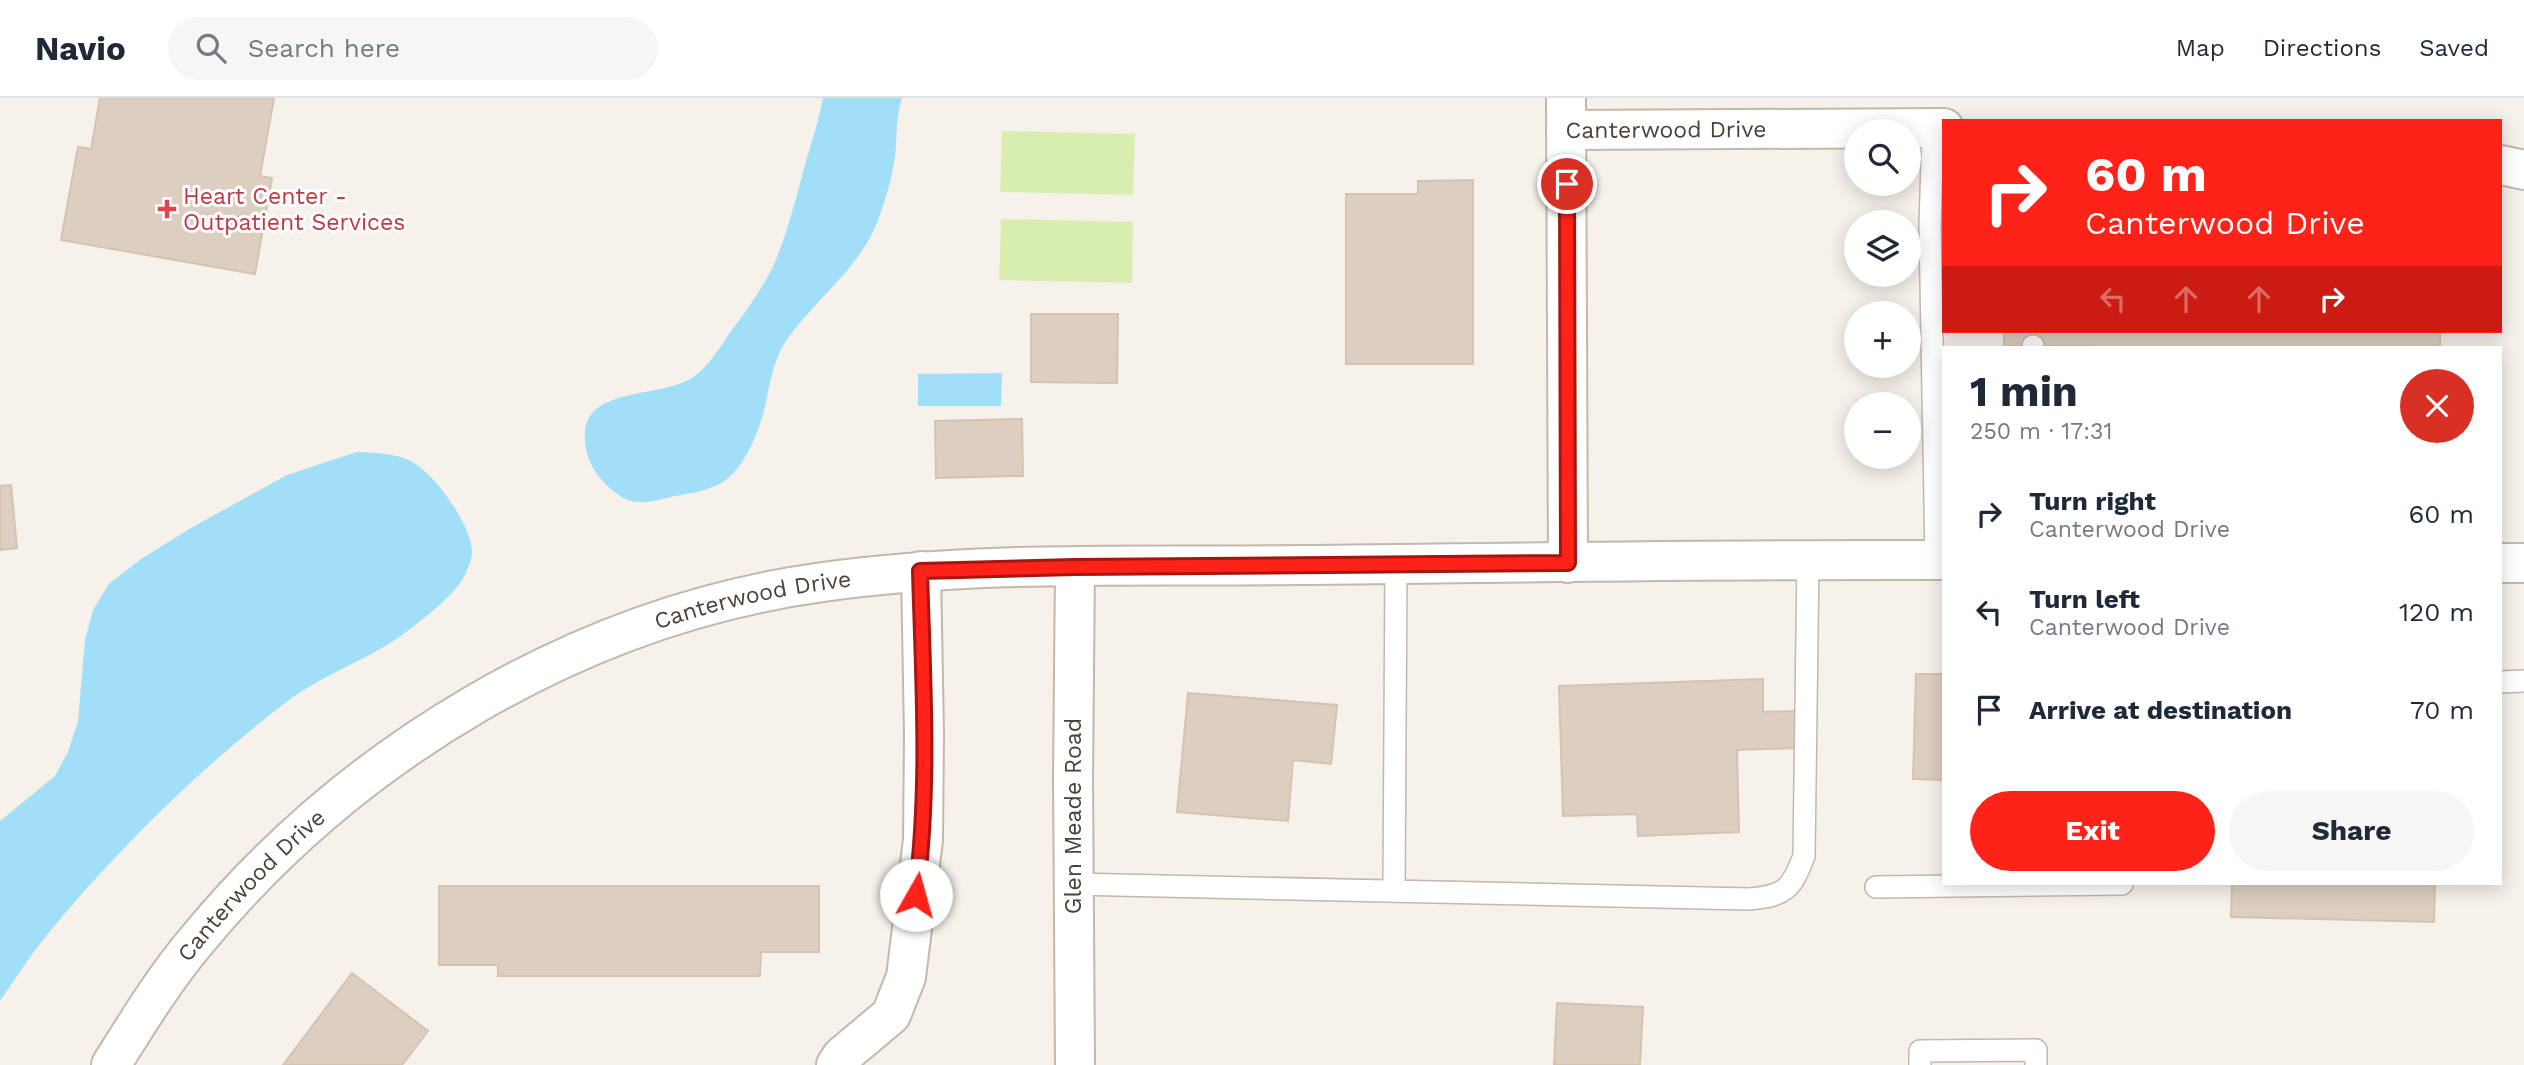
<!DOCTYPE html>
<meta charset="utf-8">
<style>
body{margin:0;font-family:"Work Sans",sans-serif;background:#f6f6f7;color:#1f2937;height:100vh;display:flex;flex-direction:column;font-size:26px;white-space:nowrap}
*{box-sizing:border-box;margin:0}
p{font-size:23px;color:#747a83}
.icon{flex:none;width:38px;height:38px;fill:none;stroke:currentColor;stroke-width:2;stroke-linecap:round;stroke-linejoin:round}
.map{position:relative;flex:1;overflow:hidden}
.details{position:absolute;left:1942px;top:248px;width:560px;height:539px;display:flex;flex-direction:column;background:#fff;border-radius:0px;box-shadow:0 4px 18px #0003}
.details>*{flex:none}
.top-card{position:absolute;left:1942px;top:21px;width:560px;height:214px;border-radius:0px;box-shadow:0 4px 18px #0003;background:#ff2218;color:#fff;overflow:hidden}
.controls{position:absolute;left:1844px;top:21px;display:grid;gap:14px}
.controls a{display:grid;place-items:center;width:77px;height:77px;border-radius:50%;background:#fff;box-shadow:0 4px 18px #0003;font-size:35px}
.pin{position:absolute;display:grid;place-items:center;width:60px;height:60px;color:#fff;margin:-30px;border:4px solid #fff;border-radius:50%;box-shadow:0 2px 7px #0007}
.me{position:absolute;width:77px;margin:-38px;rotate:7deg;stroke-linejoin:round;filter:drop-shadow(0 0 5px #0008)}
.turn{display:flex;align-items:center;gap:24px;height:147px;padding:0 28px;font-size:32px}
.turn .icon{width:91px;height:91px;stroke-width:2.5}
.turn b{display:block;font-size:49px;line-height:60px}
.lanes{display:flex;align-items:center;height:66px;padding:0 28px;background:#0003;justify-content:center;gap:35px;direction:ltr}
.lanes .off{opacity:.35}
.round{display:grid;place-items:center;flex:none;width:74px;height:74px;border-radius:37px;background:#f6f6f7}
.overview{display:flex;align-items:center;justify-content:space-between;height:119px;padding:0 28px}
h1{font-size:42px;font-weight:700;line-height:52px}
.primary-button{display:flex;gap:14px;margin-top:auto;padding:14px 28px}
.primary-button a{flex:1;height:80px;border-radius:42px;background:#ff2218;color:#fff;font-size:28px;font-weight:700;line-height:80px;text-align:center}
.primary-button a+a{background:#f6f6f7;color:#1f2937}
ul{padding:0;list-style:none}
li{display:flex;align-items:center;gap:21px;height:98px;padding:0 28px}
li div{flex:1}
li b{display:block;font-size:26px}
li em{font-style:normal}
header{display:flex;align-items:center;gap:42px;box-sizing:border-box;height:98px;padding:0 35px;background:#fff;border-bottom:2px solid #e0e1e3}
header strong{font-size:33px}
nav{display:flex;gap:38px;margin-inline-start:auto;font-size:24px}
.search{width:490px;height:63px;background:#f6f6f7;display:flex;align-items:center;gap:18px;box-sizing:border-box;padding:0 24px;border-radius:38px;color:#747a83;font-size:26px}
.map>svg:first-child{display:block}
</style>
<header>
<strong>Navio</strong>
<div class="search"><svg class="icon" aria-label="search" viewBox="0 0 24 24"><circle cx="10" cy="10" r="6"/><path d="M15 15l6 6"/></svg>Search here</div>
<nav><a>Map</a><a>Directions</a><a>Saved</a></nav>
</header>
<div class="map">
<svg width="2524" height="967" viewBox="0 0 2524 967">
<rect width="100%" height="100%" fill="#f6f1ea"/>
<g fill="#d8eeaf">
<path d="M1002,33L1135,36L1133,97L1000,94Z"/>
<path d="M1001,121L1133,124L1132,185L999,182Z"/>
</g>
<g fill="#a1def8">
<path d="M823,0H902C895,23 898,35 895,58C892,80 885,104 877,125C858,172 814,202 786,243C773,262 770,286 765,308C760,332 743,373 721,385C707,393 691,395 675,398C656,402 636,410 619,397C598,383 583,361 585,334C588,287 667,301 696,277C710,266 719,251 729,236C745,214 764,189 775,164C788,133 796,100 805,67C811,45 819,23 823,0Z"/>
<path d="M1002,275L1001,308H918V276Z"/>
<path d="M357,354C375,355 399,355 414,365C436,378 474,430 472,457C471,463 467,472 465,477C457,492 442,505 429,516C414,528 399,540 382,550C348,569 311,584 281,608C195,675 115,754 46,838C30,858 15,881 0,903V723L55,678L68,654L78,623L85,542L93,512L109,486L141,461L191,430L287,377Z"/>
</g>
<g fill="#dccfc1" stroke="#d5c3b0" stroke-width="2">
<path d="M100,0H274L260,78L272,80L255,176L61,142L78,49L91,51Z"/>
<path d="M1473,82V266H1346V96H1418V83Z"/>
<path d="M1031,216H1118L1117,285L1031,284Z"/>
<path d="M2004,233H2440V250H2091V248H2004Z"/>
<path d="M1022,321L1023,378L936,380L935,323Z"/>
<path d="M11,387L17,450L0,452V388Z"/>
<path d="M1916,576H1944V682L1913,681Z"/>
<path d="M1763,581V614L1796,613L1797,650L1737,652L1739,734L1638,738L1637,716L1563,718L1559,588Z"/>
<path d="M1188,595L1337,607L1331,666L1293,662L1288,723L1177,714Z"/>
<path d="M2232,786H2435L2434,824L2231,819Z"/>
<path d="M439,788H819V854H761L760,878H498V867H439Z"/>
<path d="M352,875L428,933L402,967H283Z"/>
<path d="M1557,905L1643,909L1640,967H1554Z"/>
</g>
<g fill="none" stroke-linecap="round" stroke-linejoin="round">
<defs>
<g id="lane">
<path d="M1933,30L1930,128L1936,462"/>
<path d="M2033,248V250"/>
<path d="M2501,584L2524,583"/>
<path d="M1073,786L1748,801C1785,798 1791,792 1804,758L1808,463"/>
<path d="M1876,789L2122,786"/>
<path d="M1394,793L1396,466"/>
<path d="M1920,967V953L2036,952V967"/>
</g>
<g id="street">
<path d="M1566,0L1568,465"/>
<path id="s1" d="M1566,32L1944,30"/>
<path d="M2501,67L2524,72"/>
<path d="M2501,465H2524"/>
<path id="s2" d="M111,967C138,924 164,881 197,842C352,654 581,517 823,484C980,462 1140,469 1297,467C1513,465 1729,461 1944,462"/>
<path d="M836,967L842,958L891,917L906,879L923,742L924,637L921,473"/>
<path d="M1075,967L1073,680L1075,469"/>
</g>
</defs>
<use href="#lane" stroke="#c3b8ab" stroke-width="24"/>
<use href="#street" stroke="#c3b8ab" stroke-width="42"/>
<use href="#lane" stroke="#fff" stroke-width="21"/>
<use href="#street" stroke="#fff" stroke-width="38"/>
</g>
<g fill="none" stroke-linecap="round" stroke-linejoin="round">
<defs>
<path id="route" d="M916,797C930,690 923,581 920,473L1075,469L1568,465L1567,86"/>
</defs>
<use href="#route" stroke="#a61610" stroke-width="18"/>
<use href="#route" stroke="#ff2218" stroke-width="12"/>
</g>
<path fill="#e0444e" stroke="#fff" stroke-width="2.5" d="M163.5 100.5h7v7h7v7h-7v7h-7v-7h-7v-7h7z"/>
<g text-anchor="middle" stroke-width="6" stroke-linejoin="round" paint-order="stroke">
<g font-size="23" fill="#4b4137" stroke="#fff">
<text dy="8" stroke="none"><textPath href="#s1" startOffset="100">Canterwood Drive</textPath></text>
<text dy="8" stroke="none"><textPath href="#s2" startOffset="817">Canterwood Drive</textPath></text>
<text transform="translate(1073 718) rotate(-90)" y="8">Glen Meade Road</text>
<text dy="8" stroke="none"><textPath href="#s2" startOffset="229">Canterwood Drive</textPath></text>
</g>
<g font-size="23" fill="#be3a42" stroke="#fff" text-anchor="start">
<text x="183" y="106">Heart Center -<tspan x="183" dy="26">Outpatient Services</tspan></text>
</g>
</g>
</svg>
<div class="controls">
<a><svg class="icon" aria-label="search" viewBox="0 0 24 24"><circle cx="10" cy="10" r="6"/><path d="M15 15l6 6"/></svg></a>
<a><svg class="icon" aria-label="layers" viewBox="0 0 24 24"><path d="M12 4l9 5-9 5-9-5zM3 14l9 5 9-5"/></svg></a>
<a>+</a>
<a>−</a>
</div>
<div class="pin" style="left:1567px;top:86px;background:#d93025"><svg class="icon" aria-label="arrive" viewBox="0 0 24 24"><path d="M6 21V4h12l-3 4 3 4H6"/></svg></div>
<svg class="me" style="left:916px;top:797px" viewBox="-20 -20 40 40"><circle r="19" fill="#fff"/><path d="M0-13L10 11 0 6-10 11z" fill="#ff2218"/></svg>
<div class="top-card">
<div class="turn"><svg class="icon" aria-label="right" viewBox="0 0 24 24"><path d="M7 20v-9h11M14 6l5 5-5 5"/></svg><div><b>60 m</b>Canterwood Drive</div></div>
<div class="lanes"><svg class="icon off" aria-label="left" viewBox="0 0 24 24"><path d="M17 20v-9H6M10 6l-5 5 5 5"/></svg><svg class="icon off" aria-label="ahead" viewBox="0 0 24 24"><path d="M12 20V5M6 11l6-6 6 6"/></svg><svg class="icon off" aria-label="ahead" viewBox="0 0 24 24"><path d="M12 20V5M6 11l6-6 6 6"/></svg><svg class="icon" aria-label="right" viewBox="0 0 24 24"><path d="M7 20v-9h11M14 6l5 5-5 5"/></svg></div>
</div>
<section class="details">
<div class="overview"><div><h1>1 min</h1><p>250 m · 17:31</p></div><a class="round" style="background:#d93025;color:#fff"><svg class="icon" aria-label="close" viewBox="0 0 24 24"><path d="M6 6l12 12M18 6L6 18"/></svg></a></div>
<ul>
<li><svg class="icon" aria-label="right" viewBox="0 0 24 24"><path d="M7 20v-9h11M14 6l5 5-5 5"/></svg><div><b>Turn right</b><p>Canterwood Drive</p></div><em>60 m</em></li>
<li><svg class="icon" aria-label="left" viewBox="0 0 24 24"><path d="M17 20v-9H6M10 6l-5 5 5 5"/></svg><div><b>Turn left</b><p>Canterwood Drive</p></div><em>120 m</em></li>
<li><svg class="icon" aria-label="arrive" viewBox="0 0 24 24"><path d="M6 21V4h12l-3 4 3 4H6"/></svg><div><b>Arrive at destination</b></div><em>70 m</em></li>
</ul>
<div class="primary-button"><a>Exit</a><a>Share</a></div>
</section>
</div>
